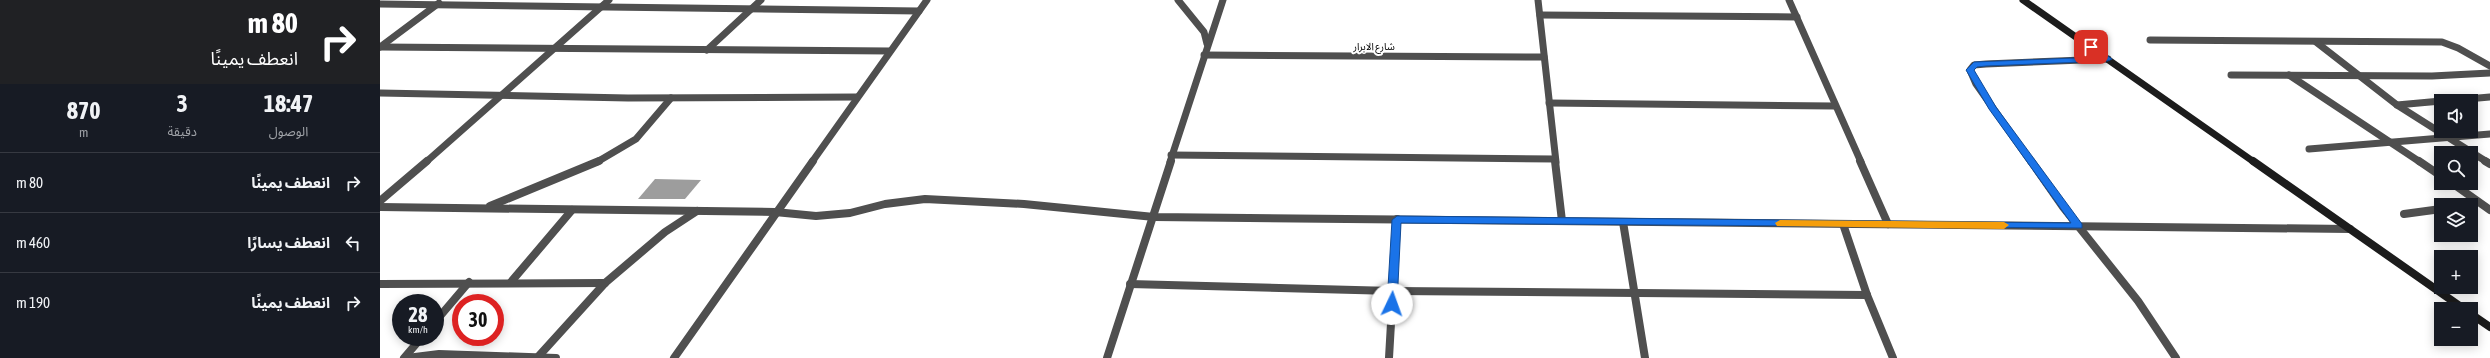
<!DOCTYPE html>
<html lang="ar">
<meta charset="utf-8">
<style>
body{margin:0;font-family:"Asap Condensed","Noto Sans Arabic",sans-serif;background:#242831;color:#f1f3f6;direction:rtl;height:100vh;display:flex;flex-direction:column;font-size:15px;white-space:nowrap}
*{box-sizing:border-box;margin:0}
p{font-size:13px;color:#9ea1a6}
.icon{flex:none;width:22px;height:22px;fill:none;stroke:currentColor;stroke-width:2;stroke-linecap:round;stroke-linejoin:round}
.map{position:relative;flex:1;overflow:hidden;direction:ltr}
.details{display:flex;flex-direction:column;background:#171b24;width:380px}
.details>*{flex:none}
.guide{background:#202124;color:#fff;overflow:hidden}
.tools{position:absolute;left:2054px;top:94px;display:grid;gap:8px}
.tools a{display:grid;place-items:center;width:44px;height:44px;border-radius:0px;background:#171b24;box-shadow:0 2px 10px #0003;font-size:20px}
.speed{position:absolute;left:12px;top:294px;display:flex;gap:8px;font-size:20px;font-weight:700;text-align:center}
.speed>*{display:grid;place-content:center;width:52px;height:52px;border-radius:50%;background:#171b24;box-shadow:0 2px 10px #0003;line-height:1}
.speed small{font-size:10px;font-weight:400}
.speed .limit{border:6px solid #d22;background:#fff;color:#111}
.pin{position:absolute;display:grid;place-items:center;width:34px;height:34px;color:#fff;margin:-17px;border-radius:8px;box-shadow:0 2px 6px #0006}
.me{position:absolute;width:44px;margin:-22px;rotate:3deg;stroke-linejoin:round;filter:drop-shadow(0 0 3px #0008)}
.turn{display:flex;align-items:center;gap:14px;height:84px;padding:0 16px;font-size:18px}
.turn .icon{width:52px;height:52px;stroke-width:2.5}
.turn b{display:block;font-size:28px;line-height:34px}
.eta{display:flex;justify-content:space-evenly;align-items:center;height:68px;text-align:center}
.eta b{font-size:24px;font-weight:700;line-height:28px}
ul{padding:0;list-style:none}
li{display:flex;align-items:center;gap:12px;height:60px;padding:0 16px;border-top:1px solid #363941}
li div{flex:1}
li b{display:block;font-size:15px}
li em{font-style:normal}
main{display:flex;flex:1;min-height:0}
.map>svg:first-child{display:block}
</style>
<main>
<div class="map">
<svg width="2110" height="358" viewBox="0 0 2110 358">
<rect width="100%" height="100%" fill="#fff"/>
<path fill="#9d9d9d" d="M275,179L321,180L305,199H258Z"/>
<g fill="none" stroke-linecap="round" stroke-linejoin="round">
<g stroke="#4f4f4f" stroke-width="7">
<path d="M798,0L824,32L827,44"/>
<path d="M1158,0L1176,162"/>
<path d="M1409,0L1481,162"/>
<path d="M0,4L539,11"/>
<path d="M1160,15L1417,17"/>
<path d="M1770,40L2062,42L2078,48L2110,66"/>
<path d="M1936,42L2017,105L2107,162"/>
<path d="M0,47L510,51"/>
<path d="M0,47L59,3"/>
<path d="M327,50L381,0"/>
<path d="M824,55L1164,57"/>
<path d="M1851,75L2052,76L2110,73"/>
<path d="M1909,75L2040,162"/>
<path d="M0,93L248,98L477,97"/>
<path d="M2064,101L2110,97"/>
<path d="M1169,103L1454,106"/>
<path d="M2017,105L2061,101"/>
<path d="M1929,149L2110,134"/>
<path d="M791,155L1175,159"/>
<path d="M46,162L229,0"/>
<path d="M217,162L256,139L291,98"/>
<path d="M432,162L547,0"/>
<path d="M790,162L843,0"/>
<path d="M1651,162L1596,84L1590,70L1594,65L1606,64L1728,59"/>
</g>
<g stroke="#4f4f4f" stroke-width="8">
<path d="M1175,161L1182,221"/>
<path d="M1480,161L1508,224"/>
<path d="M1651,161L1683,207L1758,301L1796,358"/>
<path d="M2039,161L2061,176"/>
<path d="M2105,161L2110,164"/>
<path d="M2072,183L2110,210"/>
<path d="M0,201L47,161"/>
<path d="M110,206L219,161"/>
<path d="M0,207L395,212L436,216L470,213L505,204L545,199L644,204L774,217L1970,229"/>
<path d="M2024,214L2061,209"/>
<path d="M1243,222L1265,358"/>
<path d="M1463,224L1487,295L1513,358"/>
<path d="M131,282L192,210"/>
<path d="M0,284L225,283"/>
<path d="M750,284L1013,291L1487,295"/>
<path d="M55,322L89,282"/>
<path d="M24,358L42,337"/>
<path d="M27,358L59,354L176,358"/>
<path d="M157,358L225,283L285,232L317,211"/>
<path d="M294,358L433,161"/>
<path d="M727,358L791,161"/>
<path d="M1009,358L1017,219"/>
</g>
<path stroke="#1c1c1c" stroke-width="7" d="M1643,0L1874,162"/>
<g stroke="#1c1c1c" stroke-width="8">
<path d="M1873,161L2084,309"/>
<path d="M2091,314L2110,327"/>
</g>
</g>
<path fill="#1a73e8" stroke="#114b97" d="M1708,45H1713L1732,59L1728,61L1606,66L1597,67L1594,70L1616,107L1702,224V228L1021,223L1017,304L1012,308L1007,304L1012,220L1017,216L1691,223L1609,109L1586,70L1594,62L1720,57L1708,49Z"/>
<path fill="#f59e0b" d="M1400,220L1624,222L1629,225L1624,229L1397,226L1395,223Z"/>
<g text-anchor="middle" stroke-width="4" stroke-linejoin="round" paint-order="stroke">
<g font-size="10" fill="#000" stroke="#fff">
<text x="994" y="50">شارع الابرار</text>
</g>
</g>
</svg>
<div class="tools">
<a><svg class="icon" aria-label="sound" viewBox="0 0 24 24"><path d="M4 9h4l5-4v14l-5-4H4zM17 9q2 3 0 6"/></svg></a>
<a><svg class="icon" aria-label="search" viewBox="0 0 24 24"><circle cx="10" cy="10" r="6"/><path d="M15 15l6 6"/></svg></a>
<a><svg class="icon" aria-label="layers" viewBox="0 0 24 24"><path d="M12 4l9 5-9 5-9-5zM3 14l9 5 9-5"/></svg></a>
<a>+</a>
<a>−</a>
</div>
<div class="speed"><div>28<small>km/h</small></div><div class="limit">30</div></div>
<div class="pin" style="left:1711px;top:47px;background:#d93025"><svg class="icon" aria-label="arrive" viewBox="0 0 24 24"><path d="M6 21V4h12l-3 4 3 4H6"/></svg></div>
<svg class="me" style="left:1012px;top:304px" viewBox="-20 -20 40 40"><circle r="19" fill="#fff"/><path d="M0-13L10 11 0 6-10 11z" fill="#1a73e8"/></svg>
</div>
<section class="details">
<div class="guide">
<div class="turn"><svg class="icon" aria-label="right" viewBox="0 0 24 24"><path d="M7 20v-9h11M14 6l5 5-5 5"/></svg><div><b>80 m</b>انعطف يمينًا</div></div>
</div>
<div class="eta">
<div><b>18:47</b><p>الوصول</p></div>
<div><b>3</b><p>دقيقة</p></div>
<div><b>870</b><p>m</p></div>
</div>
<ul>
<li><svg class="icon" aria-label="right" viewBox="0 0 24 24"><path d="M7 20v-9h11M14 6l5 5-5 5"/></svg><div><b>انعطف يمينًا</b></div><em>80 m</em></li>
<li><svg class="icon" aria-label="left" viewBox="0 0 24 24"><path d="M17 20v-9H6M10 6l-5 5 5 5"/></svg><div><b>انعطف يسارًا</b></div><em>460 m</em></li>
<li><svg class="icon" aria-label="right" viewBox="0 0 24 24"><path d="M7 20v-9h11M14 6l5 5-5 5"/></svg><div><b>انعطف يمينًا</b></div><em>190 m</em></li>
</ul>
</section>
</main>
